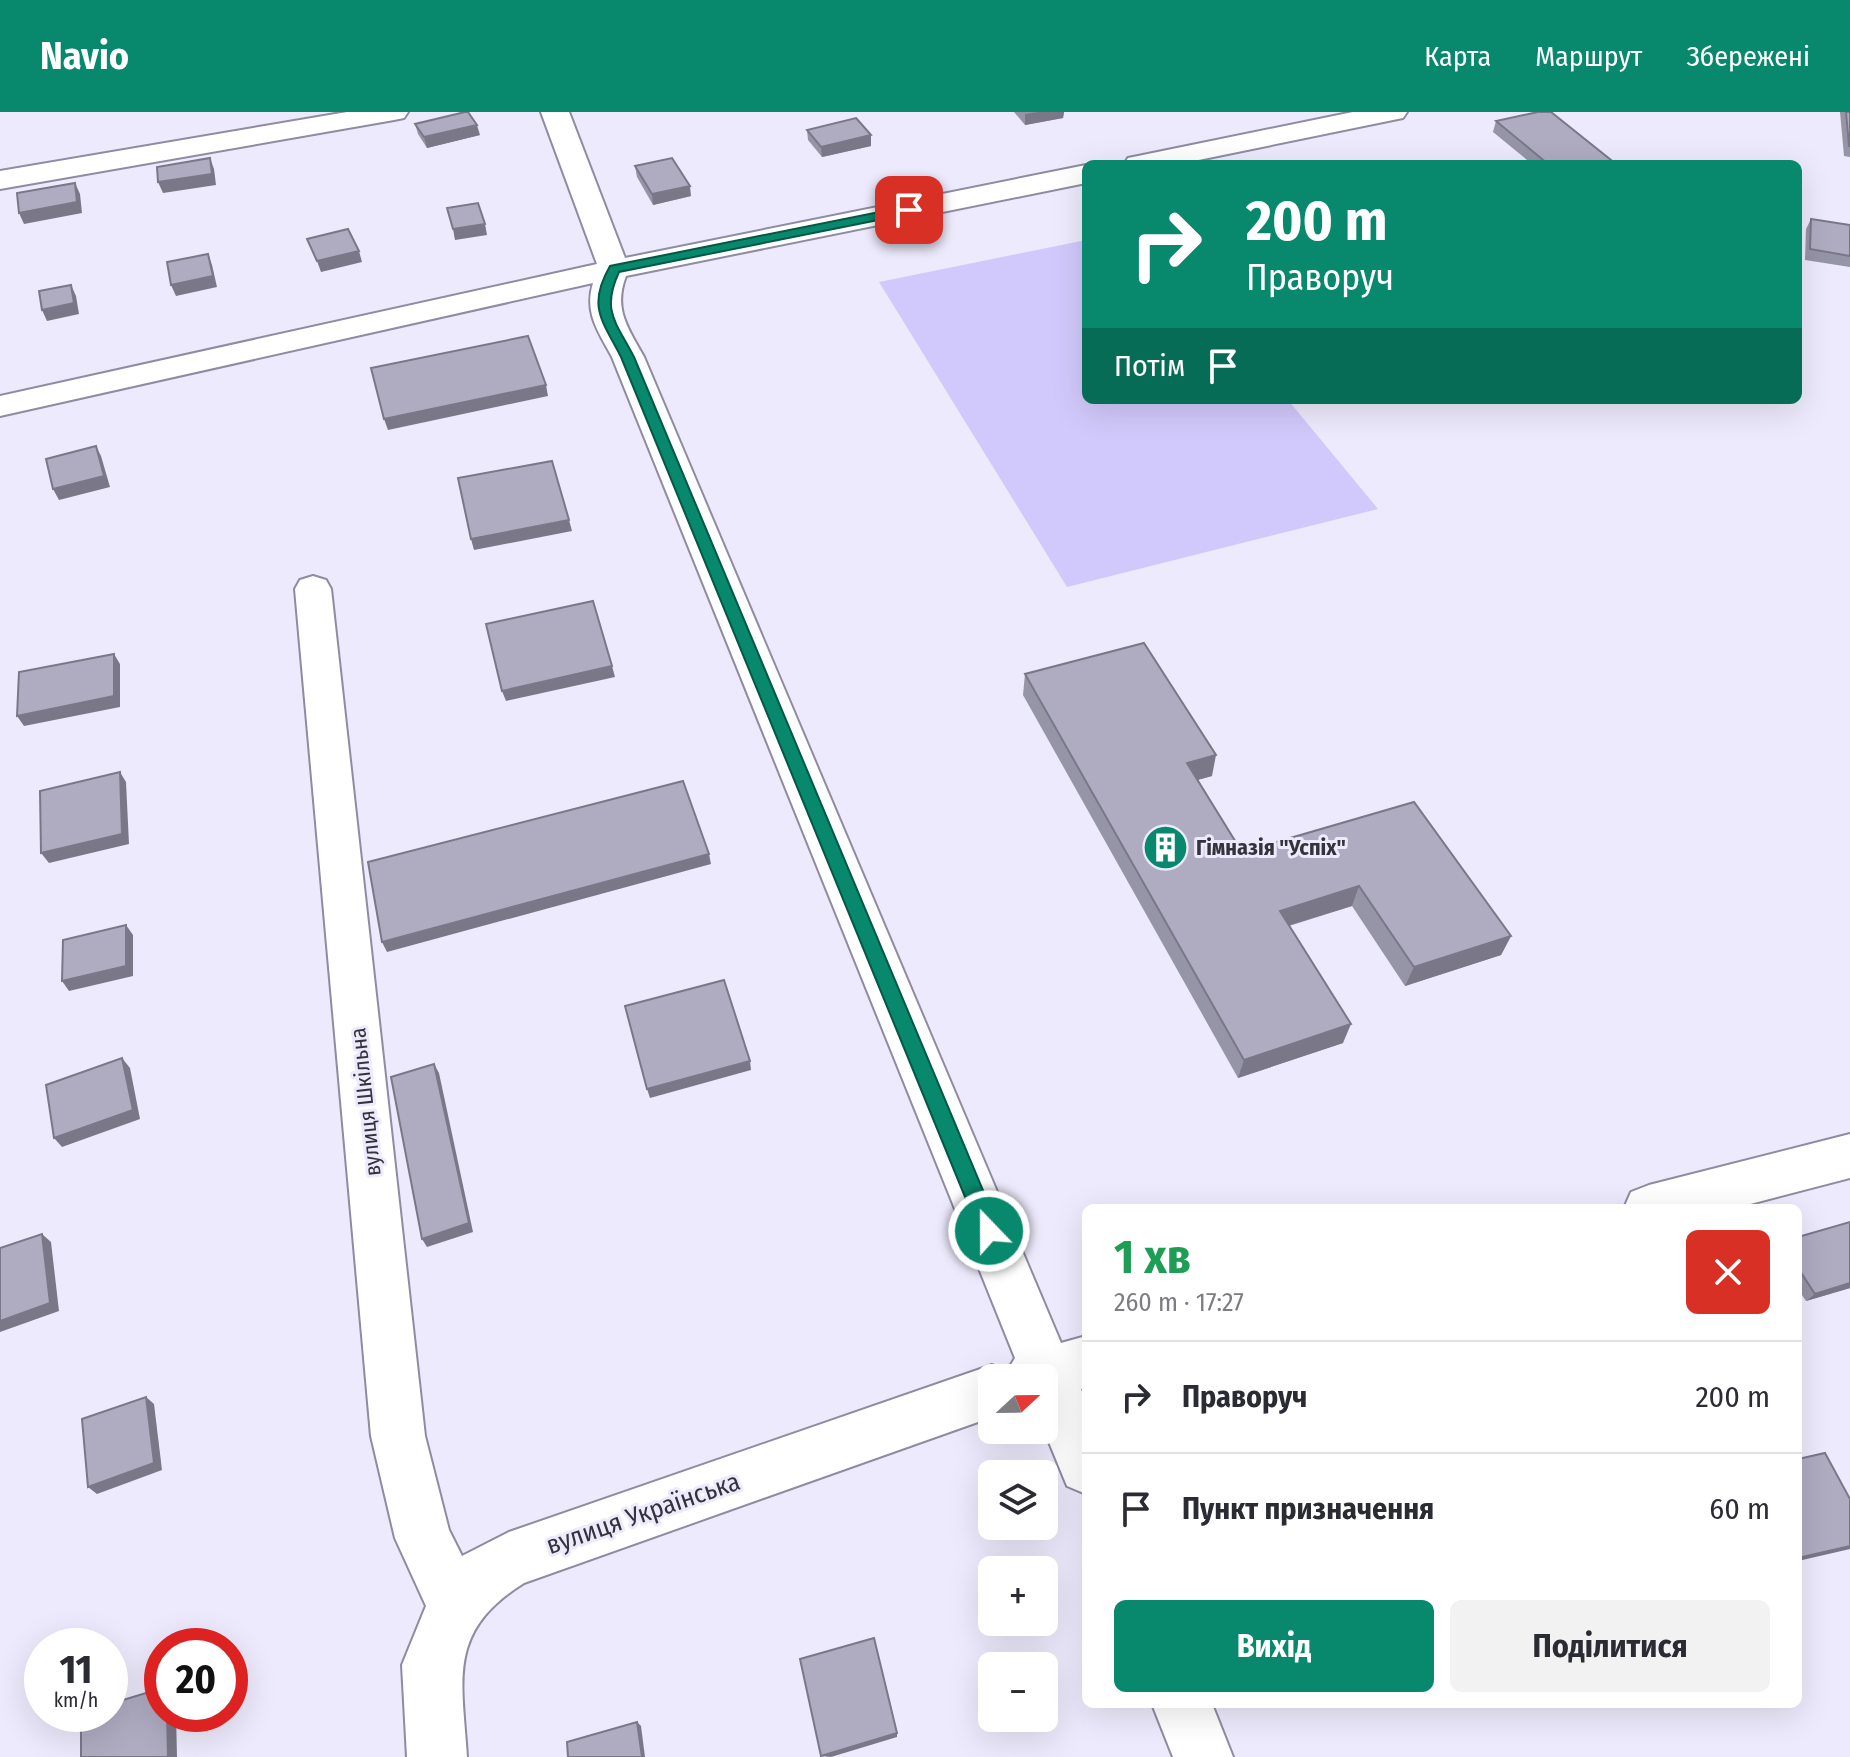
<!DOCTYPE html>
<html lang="uk">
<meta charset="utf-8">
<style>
body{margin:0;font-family:"Fira Sans Condensed",sans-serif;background:#f2f2f3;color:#2b2b33;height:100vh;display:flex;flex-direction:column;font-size:30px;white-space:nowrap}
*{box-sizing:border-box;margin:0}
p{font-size:26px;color:#7c7c81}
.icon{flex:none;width:44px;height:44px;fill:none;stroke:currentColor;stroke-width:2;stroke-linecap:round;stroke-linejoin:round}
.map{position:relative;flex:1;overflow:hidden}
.panel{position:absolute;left:1082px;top:1092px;width:720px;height:504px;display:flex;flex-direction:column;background:#fff;border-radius:12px;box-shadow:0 8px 32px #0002}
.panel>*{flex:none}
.hud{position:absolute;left:1082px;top:48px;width:720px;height:244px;border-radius:12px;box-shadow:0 8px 32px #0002;background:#08886c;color:#fff;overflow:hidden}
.needle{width:52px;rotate:68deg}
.tools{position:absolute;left:978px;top:1252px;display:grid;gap:16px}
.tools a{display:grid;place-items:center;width:80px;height:80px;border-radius:12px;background:#fff;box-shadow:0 8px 32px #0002;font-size:40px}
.speed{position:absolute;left:24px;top:1516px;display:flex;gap:16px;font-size:40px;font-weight:700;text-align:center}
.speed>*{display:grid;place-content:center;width:104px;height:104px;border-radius:50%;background:#fff;box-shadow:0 8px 32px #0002;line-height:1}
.speed small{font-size:20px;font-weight:400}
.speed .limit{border:12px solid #d22;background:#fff;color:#111}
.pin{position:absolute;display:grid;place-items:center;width:68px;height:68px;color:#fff;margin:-34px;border-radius:16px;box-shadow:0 4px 12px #0006}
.me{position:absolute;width:88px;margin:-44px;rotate:338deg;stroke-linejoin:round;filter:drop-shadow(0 0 6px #0008)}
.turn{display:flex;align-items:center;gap:28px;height:168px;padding:0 32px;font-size:36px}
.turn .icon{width:104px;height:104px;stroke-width:2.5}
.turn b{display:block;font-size:56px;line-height:68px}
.then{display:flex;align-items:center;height:76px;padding:0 32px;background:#0003;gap:16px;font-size:30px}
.round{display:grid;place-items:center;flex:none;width:84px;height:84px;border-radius:12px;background:#f2f2f3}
.head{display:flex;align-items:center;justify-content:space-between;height:136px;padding:0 32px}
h1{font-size:48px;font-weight:700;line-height:60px;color:#1e9e55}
.button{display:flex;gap:16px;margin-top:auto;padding:16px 32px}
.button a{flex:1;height:92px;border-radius:12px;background:#08886c;color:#fff;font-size:32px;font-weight:700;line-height:92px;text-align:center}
.button a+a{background:#f2f2f3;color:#2b2b33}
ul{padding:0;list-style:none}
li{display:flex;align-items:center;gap:24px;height:112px;padding:0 32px;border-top:2px solid #e1e1e2}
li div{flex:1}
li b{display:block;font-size:30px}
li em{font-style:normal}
header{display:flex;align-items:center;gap:48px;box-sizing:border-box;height:112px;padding:0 40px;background:#08886c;color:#fff}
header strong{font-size:38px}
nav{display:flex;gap:44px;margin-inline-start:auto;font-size:28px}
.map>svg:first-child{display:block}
</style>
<header>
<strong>Navio</strong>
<nav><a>Карта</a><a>Маршрут</a><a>Збережені</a></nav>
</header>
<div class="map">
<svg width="1850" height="1645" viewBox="0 0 1850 1645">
<rect width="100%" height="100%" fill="#eceafc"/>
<path fill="#d1c9fb" d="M1086,128V288H1288L1378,397L1067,475L879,170Z"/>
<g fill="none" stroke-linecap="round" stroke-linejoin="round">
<defs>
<g id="minor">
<path d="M347,0H408L404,6L394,8L0,77V59Z"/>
<path d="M541,0H569L625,146L1086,53V71L626,164C613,197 628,216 644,245L1061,1231L1086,1224V1276L1081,1277L1086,1290V1382L1067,1374L1044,1318V1266H992V1305L524,1471C447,1519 462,1566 467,1645H407L402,1553L426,1494L395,1426L371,1324L295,477L300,468L313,464L326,468L331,477L425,1324L449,1418L462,1444L509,1420L992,1253L1007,1259L1015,1246L612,245C598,219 584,201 593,171L0,304V284L597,152Z"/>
<path d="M1353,0H1407L1403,6L1393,8L1179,52H1124L1128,46L1138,44Z"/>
<path d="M1850,1022V1066L1735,1096H1624L1631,1080L1649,1073Z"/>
<path d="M1152,1592H1212L1233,1645H1173Z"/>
</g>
</defs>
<use href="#minor" stroke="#8f8ba1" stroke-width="4"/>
<use href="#minor" fill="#fff" fill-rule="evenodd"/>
</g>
<g fill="#9694a7">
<path d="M1014,0H1064L1063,6L1025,13Z"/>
<path d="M1840,0H1850V45L1844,44Z"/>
<path d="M1496,9L1616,52H1532L1493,20Z"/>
<path d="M415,12L480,23L427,36L418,22Z"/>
<path d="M807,18L871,23V34L822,45L808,28Z"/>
<path d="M635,54L691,84L653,93L637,65Z"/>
<path d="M1811,107L1850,113V155L1805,148L1806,117Z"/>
<path d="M1025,562L1212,664L1197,668L1242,740L1414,690L1511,824L1501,843L1405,874L1352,794L1289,814L1343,931L1238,966L1023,583Z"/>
<path d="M1850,1110V1176L1806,1189L1798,1177V1125Z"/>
</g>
<g fill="#7a7888">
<path d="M1038,0H1064L1063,6L1025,13V2Z"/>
<path d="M477,13L480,23L427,36L424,25Z"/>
<path d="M871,23V34L822,45L821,35Z"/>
<path d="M210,46L214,57L216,73L163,81L158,70Z"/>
<path d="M75,71L80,82L82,101L24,112L19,101Z"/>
<path d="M690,74L691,84L653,93L652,82Z"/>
<path d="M485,112L487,123L455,128L453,117Z"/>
<path d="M359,139L362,150L321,160L317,149Z"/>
<path d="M208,142L212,153L217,175L176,184L171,173Z"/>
<path d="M71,173L76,184L79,202L47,209L42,198Z"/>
<path d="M546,273L548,284L388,318L384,307Z"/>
<path d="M96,334L101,344L110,375L59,388L53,377Z"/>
<path d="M569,408L572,419L474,438L471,427Z"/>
<path d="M114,542L120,552V595L24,614L17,604Z"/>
<path d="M612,554L615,565L506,589L502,579Z"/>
<path d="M1216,643L1212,664L1183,672L1187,651Z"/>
<path d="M120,660L126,670L129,732L49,751L41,741Z"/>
<path d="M709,742L711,752L387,840L382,830Z"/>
<path d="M1359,774L1352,794L1274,818L1280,799Z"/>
<path d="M126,813L133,823V864L69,879L62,869Z"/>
<path d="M1511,824L1501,843L1405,874L1414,855Z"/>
<path d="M1351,912L1343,931L1238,966L1244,948Z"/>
<path d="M122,946L130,956L140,1007L62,1035L54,1026Z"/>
<path d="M750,949L751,958L650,986L647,977Z"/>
<path d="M434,952L439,961L473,1120L427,1135L422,1127Z"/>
<path d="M42,1122L51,1130L59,1199L0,1220V1209Z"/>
<path d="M1850,1171V1176L1806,1189L1815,1182Z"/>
<path d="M146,1285L154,1292L162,1358L97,1382L88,1375Z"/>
<path d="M1850,1434V1437L1798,1449V1446Z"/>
<path d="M167,1602H176L177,1645H168Z"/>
<path d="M637,1610L641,1614L645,1645H642Z"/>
<path d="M897,1621V1625L831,1645L821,1644Z"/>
</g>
<g fill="#afacc2" stroke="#7a7888" stroke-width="2">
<path d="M465,0H468L477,13L424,25L415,12Z"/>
<path d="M1538,0H1551L1616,52H1548L1496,9Z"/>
<path d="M1846,0H1850V34H1849Z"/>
<path d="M856,6L871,23L821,35L807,18Z"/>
<path d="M210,46L212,62L158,70L157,55Z"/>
<path d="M672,46L690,74L652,82L635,54Z"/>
<path d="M75,71L77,90L19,101L17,81Z"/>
<path d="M478,91L485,112L453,117L447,96Z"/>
<path d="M1811,107L1850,113V144L1810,137Z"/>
<path d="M348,117L359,139L317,149L307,127Z"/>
<path d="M208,142L213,164L171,173L167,150Z"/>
<path d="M71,173L74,191L42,198L39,179Z"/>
<path d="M528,224L546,273L384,307L371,256Z"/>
<path d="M96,334L104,364L53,377L46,347Z"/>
<path d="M552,349L569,408L471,427L458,366Z"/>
<path d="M593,489L612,554L502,579L486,512Z"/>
<path d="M1144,531L1216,643L1187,651L1242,740L1414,690L1511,824L1414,855L1359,774L1280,799L1351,912L1244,948L1025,562Z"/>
<path d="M114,542V584L17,604L19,560Z"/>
<path d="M120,660L122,722L41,741L40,679Z"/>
<path d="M683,669L709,742L382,830L368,750Z"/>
<path d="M126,813V854L62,869L63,828Z"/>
<path d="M724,868L750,949L647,977L625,894Z"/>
<path d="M122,946L133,998L54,1026L46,973Z"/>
<path d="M434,952L469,1111L422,1127L391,965Z"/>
<path d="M1850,1110V1171L1815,1182L1798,1156V1125Z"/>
<path d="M42,1122L50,1191L0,1209V1136Z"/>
<path d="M146,1285L154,1351L88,1375L82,1307Z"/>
<path d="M1825,1341L1850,1387V1434L1798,1446V1347Z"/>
<path d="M874,1526L897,1621L821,1644L800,1547Z"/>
<path d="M162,1576V1602H167L168,1645H81V1602H110V1592Z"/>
<path d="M637,1610L642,1645H568L567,1630Z"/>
</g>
<path fill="#08886c" stroke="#055846" stroke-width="2" d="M909,94L915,98L913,101L619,160C601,199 616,210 634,245L1000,1119L997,1126L989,1129L982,1126L979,1119L621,245C602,208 587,194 610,154Z"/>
<defs>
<symbol id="building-disc" viewBox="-11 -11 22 22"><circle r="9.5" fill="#08886c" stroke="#eceafc"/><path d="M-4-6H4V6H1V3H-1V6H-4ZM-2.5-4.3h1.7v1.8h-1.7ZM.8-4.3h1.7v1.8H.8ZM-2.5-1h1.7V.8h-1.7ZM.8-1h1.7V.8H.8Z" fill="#fff"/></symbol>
</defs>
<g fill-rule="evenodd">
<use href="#building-disc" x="1140" y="710" width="51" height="51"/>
</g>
<g text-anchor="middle" stroke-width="6" stroke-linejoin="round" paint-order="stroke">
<g font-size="22" font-weight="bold" fill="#34333c" stroke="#eceafc" text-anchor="start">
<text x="1196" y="743">Гімназія "Успіх"</text>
</g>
<g font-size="22" fill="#34333c" stroke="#eceafc">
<text transform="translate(365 990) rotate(-96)" y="8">вулиця Шкільна</text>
</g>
<g font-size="26" fill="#34333c" stroke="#eceafc">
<text transform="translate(643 1401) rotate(-19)" y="9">вулиця Українська</text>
</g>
</g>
</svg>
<div class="tools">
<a><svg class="needle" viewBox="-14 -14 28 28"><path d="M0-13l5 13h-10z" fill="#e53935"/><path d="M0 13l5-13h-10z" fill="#7c7c81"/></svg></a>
<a><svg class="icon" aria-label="layers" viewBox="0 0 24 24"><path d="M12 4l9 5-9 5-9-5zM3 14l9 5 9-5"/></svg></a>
<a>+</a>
<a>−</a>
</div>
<div class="speed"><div>11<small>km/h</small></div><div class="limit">20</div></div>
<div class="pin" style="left:909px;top:98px;background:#d93025"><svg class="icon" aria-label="arrive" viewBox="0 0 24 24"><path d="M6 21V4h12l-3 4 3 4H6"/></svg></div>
<svg class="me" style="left:989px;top:1119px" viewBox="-20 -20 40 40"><circle r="17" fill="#08886c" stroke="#fff" stroke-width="3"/><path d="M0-11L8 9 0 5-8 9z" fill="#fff"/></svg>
<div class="hud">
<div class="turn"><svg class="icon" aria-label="right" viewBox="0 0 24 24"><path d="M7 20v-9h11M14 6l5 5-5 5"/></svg><div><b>200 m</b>Праворуч</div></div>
<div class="then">Потім<svg class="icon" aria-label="arrive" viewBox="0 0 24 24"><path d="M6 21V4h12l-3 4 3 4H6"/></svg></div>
</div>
<section class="panel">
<div class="head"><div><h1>1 хв</h1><p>260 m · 17:27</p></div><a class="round" style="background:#d93025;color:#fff"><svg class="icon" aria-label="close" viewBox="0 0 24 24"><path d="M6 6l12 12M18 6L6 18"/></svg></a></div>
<ul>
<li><svg class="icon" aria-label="right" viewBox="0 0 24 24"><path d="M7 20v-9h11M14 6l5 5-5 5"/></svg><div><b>Праворуч</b></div><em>200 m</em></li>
<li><svg class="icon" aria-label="arrive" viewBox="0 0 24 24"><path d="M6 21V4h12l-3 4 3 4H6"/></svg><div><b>Пункт призначення</b></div><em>60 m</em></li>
</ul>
<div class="button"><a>Вихід</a><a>Поділитися</a></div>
</section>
</div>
